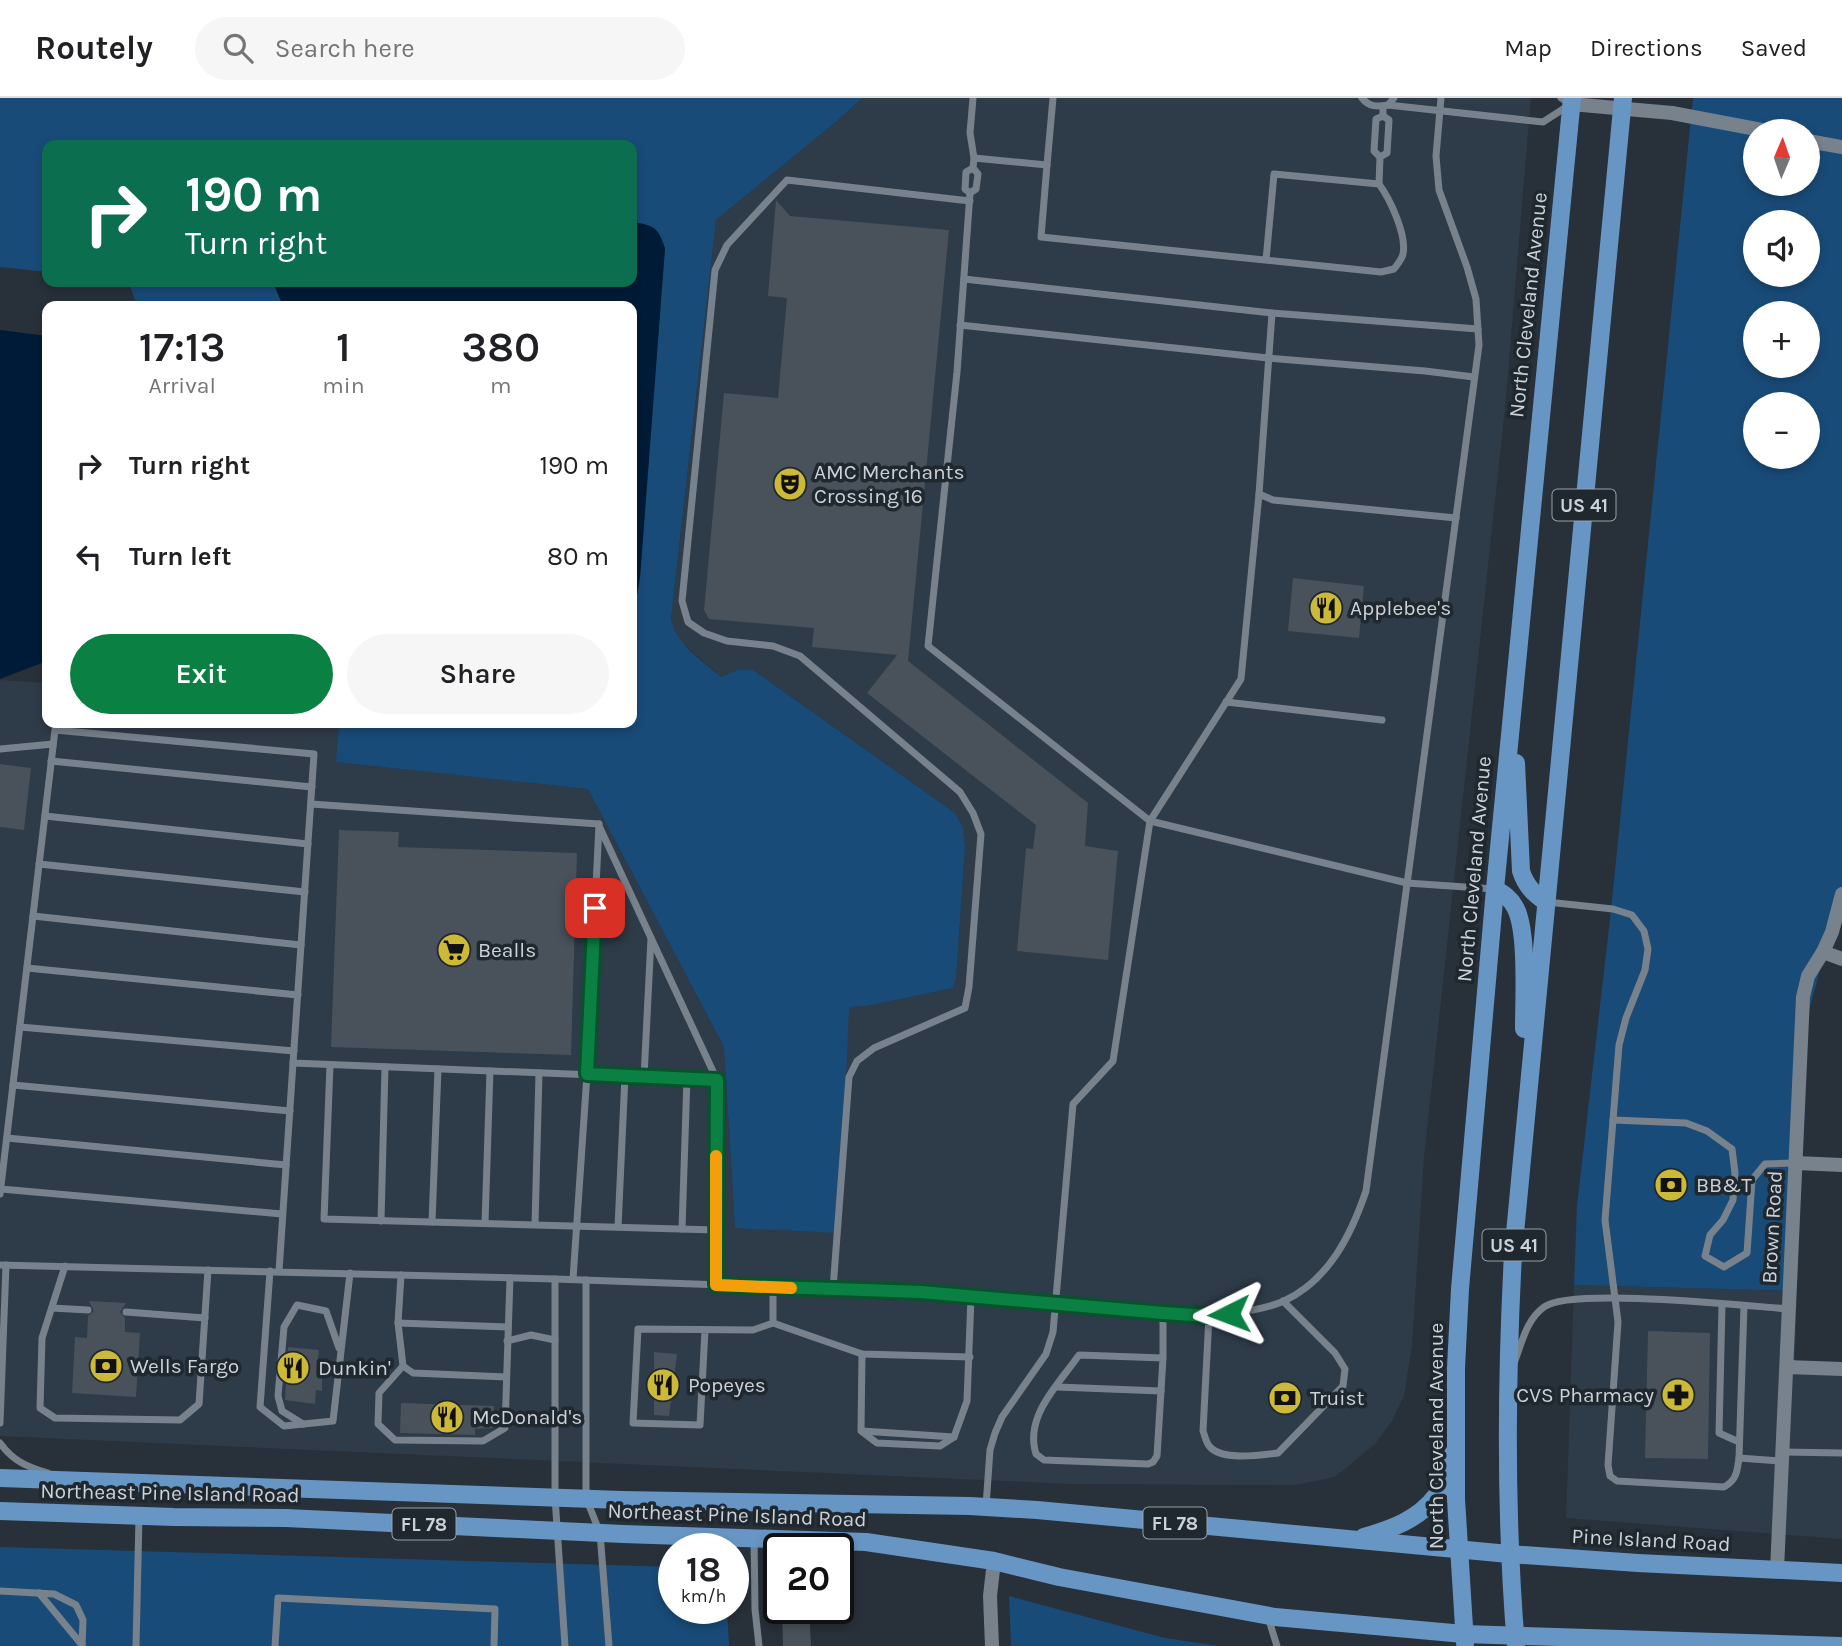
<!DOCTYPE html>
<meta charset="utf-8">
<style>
body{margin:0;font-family:Karla,sans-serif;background:#f6f6f6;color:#202124;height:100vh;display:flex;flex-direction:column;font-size:26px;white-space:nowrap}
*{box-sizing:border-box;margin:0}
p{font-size:23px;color:#757577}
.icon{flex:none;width:38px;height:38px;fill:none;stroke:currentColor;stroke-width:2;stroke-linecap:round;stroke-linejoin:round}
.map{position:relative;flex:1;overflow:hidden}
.drawer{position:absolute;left:42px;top:203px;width:595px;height:427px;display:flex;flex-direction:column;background:#fff;border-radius:14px;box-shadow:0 4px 10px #0003}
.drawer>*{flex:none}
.hud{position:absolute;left:42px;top:42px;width:595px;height:147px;border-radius:14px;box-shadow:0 4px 10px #0003;background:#0b6e4f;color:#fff;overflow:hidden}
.needle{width:46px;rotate:2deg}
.buttons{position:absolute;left:1743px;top:21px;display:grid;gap:14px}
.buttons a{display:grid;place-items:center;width:77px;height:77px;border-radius:50%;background:#fff;box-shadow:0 4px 10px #0003;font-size:35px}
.speed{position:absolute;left:658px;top:1435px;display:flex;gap:14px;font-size:35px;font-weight:700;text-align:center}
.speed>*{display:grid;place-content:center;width:91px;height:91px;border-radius:50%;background:#fff;box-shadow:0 4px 10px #0003;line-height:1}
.speed small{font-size:18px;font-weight:400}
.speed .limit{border:4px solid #111;border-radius:10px;background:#fff;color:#111}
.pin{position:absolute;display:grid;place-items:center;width:60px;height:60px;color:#fff;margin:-30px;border-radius:14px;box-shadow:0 4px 10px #0006}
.me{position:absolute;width:77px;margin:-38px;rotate:267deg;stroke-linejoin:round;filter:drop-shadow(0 0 5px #0008)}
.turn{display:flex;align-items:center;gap:24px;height:147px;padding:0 28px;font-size:32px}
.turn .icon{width:91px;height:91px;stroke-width:2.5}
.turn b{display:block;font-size:49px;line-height:60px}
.eta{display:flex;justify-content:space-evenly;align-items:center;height:119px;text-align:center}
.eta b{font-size:42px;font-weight:600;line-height:49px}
.primary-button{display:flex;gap:14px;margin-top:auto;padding:14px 28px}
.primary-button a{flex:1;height:80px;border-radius:42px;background:#0b8043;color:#fff;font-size:28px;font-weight:600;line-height:80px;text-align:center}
.primary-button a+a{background:#f6f6f6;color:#202124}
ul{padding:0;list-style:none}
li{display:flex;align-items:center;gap:21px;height:91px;padding:0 28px}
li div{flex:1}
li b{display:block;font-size:26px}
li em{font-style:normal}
header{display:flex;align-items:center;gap:42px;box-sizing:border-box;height:98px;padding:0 35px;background:#fff;border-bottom:2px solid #e0e0e0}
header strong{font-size:33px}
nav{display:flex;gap:38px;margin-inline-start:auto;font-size:24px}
.search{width:490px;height:63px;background:#f6f6f6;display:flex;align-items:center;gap:18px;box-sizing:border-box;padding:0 24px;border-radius:38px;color:#757577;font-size:26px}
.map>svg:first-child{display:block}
</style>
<header>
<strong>Routely</strong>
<div class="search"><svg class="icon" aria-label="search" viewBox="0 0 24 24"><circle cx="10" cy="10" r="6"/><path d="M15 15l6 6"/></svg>Search here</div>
<nav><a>Map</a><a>Directions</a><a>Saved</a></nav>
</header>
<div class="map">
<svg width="1842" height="1548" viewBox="0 0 1842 1548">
<rect width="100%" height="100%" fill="#283039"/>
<g fill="#2e3b48">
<path d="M862,0H1531L1505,311L1424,1060L1412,1248L1404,1298L1392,1323L1375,1346L1335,1379L1296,1387L1071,1386L0,1338V582L47,585V625H339L337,664L588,691L724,949L735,1130L849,909L867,908L953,890L956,881L965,749L963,729L955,715L753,572H737L721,579L679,542L672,530L671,520L716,122L837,23Z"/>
<path d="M1574,1187L1797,1193L1795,1263L1842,1265V1441L1566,1420Z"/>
</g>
<g fill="#194b78" fill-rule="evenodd">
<path d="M0,0H862L837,23L716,122L671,520C675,546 702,562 721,579L737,572H753L955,715L963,729L965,749L956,881L953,890L867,908L849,909L840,1135L735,1130L724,949L588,691L336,664L339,625H632V511L636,503L640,479L665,150L638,125L632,124V47H47V174L0,169Z"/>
<path d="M1693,0H1842V810L1822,864L1805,928L1797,1193L1574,1187L1577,1108L1611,812ZM1755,33H1808V86H1755ZM1755,124H1808V177H1755ZM1755,215H1808V268H1755ZM1755,306H1808V359H1755Z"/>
<path d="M97,184H273L283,208H137L130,188Z"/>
<path d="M0,1449L674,1469V1510H727L729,1548H0Z"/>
<path d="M1009,1498L1165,1540L1219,1548H1011Z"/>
</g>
<g fill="#001b37">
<path d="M632,124C654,127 658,129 665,150L640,479L636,503L632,511V208H283L273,184H632Z"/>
<path d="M0,232L47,238V563L0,581Z"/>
</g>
<g fill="#49525b">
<path d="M776,102L790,118L949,132L908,563L1088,705L1085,748L1118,753L1108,862L1017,853L1026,750L1033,751L1036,727L867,595L897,557L812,549L814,530L709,521L704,512L724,295L778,300L787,200L768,198Z"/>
<path d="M1293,480L1364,488L1359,540L1288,533Z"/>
<path d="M0,666L31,670L24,732L0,729Z"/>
<path d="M339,732L399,734L398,749L577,755L571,957L331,949Z"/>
<path d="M89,1203L126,1205L120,1214L125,1220V1234L140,1235L136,1299L72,1295L75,1239L87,1240L88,1218L94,1213Z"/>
<path d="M1648,1233L1710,1235L1708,1361L1645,1360Z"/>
<path d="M288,1249L319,1252L316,1277L322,1279V1293L316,1292L315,1306L285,1302Z"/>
<path d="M654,1254L677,1256L669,1318L654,1317Z"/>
<path d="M401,1305L494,1308L493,1330L475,1331V1337L400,1335Z"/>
<path d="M782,1510H809L811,1548H783Z"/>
</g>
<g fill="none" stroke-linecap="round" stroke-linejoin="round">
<g stroke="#78828c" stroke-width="7">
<path d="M973,0L970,35L974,60"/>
<path d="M1362,0C1369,9 1377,9 1388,7L1394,0"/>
<path d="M1388,7L1543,24L1571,6L1561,0"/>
<path d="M1380,59L1374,53L1376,21L1383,18"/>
<path d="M1047,67L1041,139L1381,174L1394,171C1397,167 1402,161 1403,156C1407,137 1390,101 1379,86L1274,76L1266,162"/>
<path d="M973,70L966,74L965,91L970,95L957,274L928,548L1150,723L1113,963L1073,1006L1053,1234L1046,1256L1002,1319L995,1335L990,1352L986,1408"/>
<path d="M1379,86L1380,59L1387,55L1389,22L1383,18V8"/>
<path d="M970,95L976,91L978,76L973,70L974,60L1047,67L1053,0"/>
<path d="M964,181L1272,215L1478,231"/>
<path d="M1272,215L1259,396L1241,581L1150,723L1407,785L1494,791"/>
<path d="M960,227L1268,260L1425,273L1474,279"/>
<path d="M1259,396L1273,402L1456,420"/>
<path d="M1226,604L1382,622"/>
<path d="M0,651L53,646"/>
<path d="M51,663L312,689"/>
<path d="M311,706L599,726"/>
<path d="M45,718L308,746"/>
<path d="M600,730L717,982"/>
<path d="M39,766L305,794"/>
<path d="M1547,804L1613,811L1632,817L1644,833L1648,851L1645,872L1626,920L1619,947L1605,1122L1618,1224L1608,1367L1610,1378L1617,1383L1724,1389C1737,1382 1737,1373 1739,1360L1744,1208"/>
<path d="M33,818L301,847"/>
<path d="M27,870L298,897"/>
<path d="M20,929L294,953"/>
<path d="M330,967L324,1121L716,1132"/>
<path d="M644,979L651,840"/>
<path d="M13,987L290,1013"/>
<path d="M1613,1022L1686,1025L1707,1033L1732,1051L1735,1075L1733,1102L1723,1122L1710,1137L1705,1158L1724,1169L1747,1155L1752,1082L1765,1066L1795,1065"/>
<path d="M7,1040L286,1067"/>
<path d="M1,1091L282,1116"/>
<path d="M0,1096L55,632L314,656L293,965L717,982L716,1187"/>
<path d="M381,1123L385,969"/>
<path d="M432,1124L438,971"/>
<path d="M485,1125L490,973"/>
<path d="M535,1126L539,975"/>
<path d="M618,1129L625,978"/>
<path d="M682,1131L687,980"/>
<path d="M0,1167L555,1181L921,1194L1209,1218C1233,1215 1261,1213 1284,1203C1329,1182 1351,1137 1366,1093L1479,247L1476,201L1467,169L1439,92L1436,58L1441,0"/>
<path d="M65,1168L42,1240L40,1310L55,1320L180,1322L199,1306L208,1172"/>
<path d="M270,1173L260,1309L284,1328L333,1323L350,1175"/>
<path d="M279,1173L293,965"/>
<path d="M401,1177L398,1225L403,1268L379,1295L378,1326L395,1342L483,1343L505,1330L510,1180"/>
<path d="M555,1181V1399L565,1548"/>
<path d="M573,1181L587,976L599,726"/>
<path d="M586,1182V1400L600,1435L609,1548"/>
<path d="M833,1191L849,979L857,963L874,950L965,910L969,889L981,736L973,715L960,694L800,558L773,548L727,543L704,535L688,524L682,503L715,172L727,147L787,82L970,103"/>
<path d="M1722,1207L1719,1335L1739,1344"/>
<path d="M52,1210L88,1212"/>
<path d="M126,1214L205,1220"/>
<path d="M1163,1215V1260L1079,1257C1059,1286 1024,1318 1036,1356L1044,1362L1148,1366L1153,1364L1157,1358L1163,1260"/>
<path d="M1209,1218L1203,1333C1205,1338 1206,1345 1210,1349C1223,1363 1261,1357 1278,1355L1343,1288L1345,1271L1335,1255L1283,1203"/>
<path d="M398,1225L508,1229"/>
<path d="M773,1225L862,1256L970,1259"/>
<path d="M705,1232L700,1327L633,1325L638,1231L753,1232L773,1225V1189"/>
<path d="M507,1243L531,1237L555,1242"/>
<path d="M862,1256L861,1333L877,1345L940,1348L954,1339L967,1303L971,1199"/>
<path d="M1514,1265C1522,1245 1526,1222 1544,1209C1570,1189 1747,1208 1789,1211"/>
<path d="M403,1268L413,1275L506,1279"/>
<path d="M1057,1289L1161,1293"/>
<path d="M0,1325L6,1167"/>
<path d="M303,1326L282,1313L278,1298L284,1229L297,1207L326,1213L339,1250"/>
<path d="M862,1333L954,1339"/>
<path d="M0,1345C13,1363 27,1369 48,1375"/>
<path d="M1783,1354L1842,1355"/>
<path d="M1739,1360L1781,1363"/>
<path d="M754,1440L755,1511L759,1548"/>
<path d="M0,1493L54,1496L76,1507L83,1522L82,1548"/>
<path d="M39,1495L82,1547"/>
<path d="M1268,1519L1277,1548"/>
<path d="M136,1548L139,1419"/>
<path d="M275,1548L278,1500L495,1511L494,1548"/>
</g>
<g stroke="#78828c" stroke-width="14">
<path d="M1571,6L1672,15L1767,33"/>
<path d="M1808,43L1842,49"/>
<path d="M1823,854L1842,861"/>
<path d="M1796,1065L1842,1067"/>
<path d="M1787,1269L1842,1271"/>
<path d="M1777,1472L1803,899L1808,878L1823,854L1832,834L1842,796"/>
<path d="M992,1548L990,1498L994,1463"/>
</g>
<g stroke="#6796c4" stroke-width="18">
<path d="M1516,665L1521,773C1526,788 1533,795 1546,804"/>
<path d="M1495,791C1504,796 1510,800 1515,809C1528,832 1524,901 1524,931"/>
<path d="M0,1380L622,1402L970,1408L1037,1412L1509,1456L1638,1465L1842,1475"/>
<path d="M0,1413L174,1419L286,1420L623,1436L866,1444L994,1463L1059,1479L1275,1519L1464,1536L1840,1548"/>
<path d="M1364,1439C1391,1431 1418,1422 1436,1398C1444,1386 1448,1369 1453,1356"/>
<path d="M1465,1545L1456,1401V1270L1460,1191L1495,791L1572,0"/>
<path d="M1516,1548C1505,1417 1506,1287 1513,1156L1623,0"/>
</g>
</g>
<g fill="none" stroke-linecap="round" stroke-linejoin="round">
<defs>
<path id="route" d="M595,810L587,976L717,982L716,1187L921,1194L1163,1215L1209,1218L1229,1216"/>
</defs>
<use href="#route" stroke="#07532c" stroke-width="18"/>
<use href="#route" stroke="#0b8043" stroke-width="12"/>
<path stroke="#f59e0b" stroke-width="12" d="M716,1058V1187L791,1190"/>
</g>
<defs>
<symbol id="theatre-disc" viewBox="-11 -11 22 22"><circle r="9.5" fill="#cdb938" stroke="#1f272f"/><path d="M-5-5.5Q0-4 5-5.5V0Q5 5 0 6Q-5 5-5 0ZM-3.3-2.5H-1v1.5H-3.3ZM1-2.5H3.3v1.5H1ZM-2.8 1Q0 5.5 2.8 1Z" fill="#111"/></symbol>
<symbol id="restaurant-disc" viewBox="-11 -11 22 22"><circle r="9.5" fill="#cdb938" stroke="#1f272f"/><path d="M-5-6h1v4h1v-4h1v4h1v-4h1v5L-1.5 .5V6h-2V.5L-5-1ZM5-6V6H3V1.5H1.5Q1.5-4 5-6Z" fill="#111"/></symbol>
<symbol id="supermarket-disc" viewBox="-11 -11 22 22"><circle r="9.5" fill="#cdb938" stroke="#1f272f"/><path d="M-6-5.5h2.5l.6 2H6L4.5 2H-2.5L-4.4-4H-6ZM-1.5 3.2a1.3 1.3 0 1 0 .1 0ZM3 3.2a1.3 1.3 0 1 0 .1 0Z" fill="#111"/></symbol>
<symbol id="bank-disc" viewBox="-11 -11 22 22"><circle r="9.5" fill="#cdb938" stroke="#1f272f"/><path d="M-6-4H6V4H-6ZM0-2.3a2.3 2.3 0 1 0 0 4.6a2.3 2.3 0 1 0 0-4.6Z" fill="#111"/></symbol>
<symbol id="pharmacy-disc" viewBox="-11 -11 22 22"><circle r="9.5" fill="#cdb938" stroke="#1f272f"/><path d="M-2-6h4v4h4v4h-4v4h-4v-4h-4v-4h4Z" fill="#111"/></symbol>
</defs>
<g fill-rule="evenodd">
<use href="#theatre-disc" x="771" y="367" width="38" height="38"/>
<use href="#restaurant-disc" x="1307" y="491" width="38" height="38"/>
<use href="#supermarket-disc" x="435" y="833" width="38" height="38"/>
<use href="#bank-disc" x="1652" y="1068" width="38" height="38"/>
<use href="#bank-disc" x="87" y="1249" width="38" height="38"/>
<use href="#restaurant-disc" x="274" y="1251" width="38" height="38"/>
<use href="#restaurant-disc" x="644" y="1268" width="38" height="38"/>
<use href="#pharmacy-disc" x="1659" y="1278" width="38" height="38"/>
<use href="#bank-disc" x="1266" y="1281" width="38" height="38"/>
<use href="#restaurant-disc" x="428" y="1300" width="38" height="38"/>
</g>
<g text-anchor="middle" stroke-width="7" stroke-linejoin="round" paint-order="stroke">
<g fill="#1f272f" stroke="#999fa5" stroke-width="2">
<rect x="1552.5" y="391.5" width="63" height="31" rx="5"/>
<rect x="1482.5" y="1131.5" width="63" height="31" rx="5"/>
<rect x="1143.5" y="1409.5" width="63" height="31" rx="5"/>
<rect x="392.5" y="1410.5" width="63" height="31" rx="5"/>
</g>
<g font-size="19" font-weight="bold" fill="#cdd2d8">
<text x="1584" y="414">US 41</text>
<text x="1514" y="1154">US 41</text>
<text x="1175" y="1432">FL 78</text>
<text x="424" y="1433">FL 78</text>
</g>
<g font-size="21" fill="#cdd2d8" stroke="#1f272f">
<text transform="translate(1528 207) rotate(-84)" y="7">North Cleveland Avenue</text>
<text transform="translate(1474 771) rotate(-85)" y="7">North Cleveland Avenue</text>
<text transform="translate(1772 1129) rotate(-87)" y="7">Brown Road</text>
<text transform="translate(1436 1338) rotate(-90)" y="7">North Cleveland Avenue</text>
<text transform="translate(170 1395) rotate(1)" y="7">Northeast Pine Island Road</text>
<text transform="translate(737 1417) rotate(2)" y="7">Northeast Pine Island Road</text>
<text transform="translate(1651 1442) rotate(3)" y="7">Pine Island Road</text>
</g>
<g font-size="21" fill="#cdd2d8" stroke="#1f272f" text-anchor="start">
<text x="814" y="381">AMC Merchants<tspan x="814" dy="24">Crossing 16</tspan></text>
<text x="1350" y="517">Applebee's</text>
<text x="478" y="859">Bealls</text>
<text x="1696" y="1094">BB&amp;T</text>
<text x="130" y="1275">Wells Fargo</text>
<text x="318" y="1277">Dunkin'</text>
<text x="688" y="1294">Popeyes</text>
<text x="1654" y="1304" text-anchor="end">CVS Pharmacy</text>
<text x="1310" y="1307">Truist</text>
<text x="472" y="1326">McDonald's</text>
</g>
</g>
</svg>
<div class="buttons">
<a><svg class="needle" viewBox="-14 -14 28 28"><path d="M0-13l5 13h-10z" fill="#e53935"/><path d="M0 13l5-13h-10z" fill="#757577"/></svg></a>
<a><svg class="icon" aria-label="sound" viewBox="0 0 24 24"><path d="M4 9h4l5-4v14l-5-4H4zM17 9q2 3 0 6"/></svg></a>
<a>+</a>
<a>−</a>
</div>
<div class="speed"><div>18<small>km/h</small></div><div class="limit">20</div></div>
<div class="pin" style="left:595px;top:810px;background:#d93025"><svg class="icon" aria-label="arrive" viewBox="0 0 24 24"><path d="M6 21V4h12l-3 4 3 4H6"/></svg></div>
<svg class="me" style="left:1229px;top:1216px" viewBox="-20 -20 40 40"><path d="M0-17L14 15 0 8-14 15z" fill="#0b8043" stroke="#fff" stroke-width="4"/></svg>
<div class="hud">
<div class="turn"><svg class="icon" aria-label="right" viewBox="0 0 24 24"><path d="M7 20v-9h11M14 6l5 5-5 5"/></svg><div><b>190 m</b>Turn right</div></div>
</div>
<section class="drawer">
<div class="eta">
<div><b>17:13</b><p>Arrival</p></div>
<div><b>1</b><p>min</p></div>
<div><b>380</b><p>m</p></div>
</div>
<ul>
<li><svg class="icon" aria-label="right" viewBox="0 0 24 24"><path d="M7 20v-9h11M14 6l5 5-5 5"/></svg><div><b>Turn right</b></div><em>190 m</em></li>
<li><svg class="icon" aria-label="left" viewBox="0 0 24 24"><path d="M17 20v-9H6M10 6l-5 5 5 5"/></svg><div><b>Turn left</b></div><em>80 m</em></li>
</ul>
<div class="primary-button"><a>Exit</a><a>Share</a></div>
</section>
</div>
